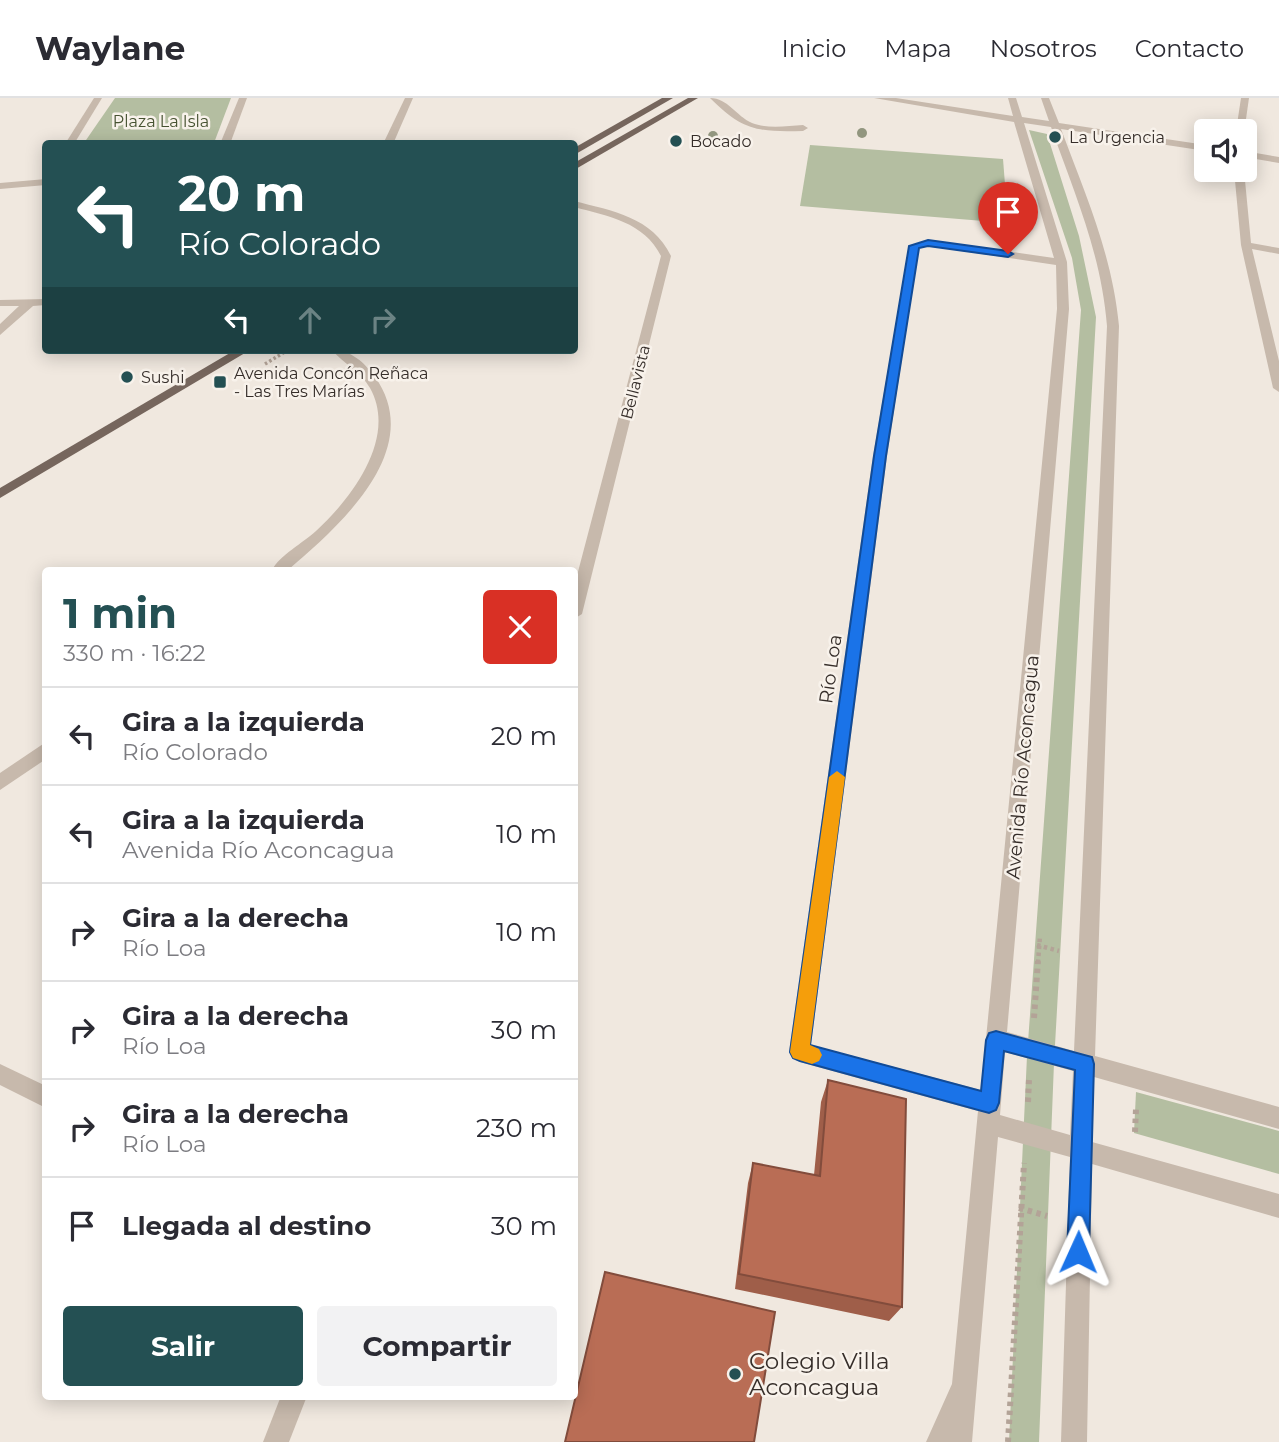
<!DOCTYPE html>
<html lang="es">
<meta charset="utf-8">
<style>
body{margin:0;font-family:Montserrat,sans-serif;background:#f2f2f3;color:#2b2b33;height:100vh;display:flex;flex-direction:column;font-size:26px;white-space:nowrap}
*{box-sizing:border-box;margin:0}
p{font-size:23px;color:#7c7c81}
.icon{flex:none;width:38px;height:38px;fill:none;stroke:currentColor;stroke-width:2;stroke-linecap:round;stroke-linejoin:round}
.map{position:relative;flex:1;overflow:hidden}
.details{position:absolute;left:42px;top:469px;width:536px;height:833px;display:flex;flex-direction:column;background:#fff;border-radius:7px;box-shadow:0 4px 18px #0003}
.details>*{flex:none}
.hud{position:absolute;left:42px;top:42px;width:536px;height:214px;border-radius:7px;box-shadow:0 4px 18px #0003;background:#245053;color:#fff;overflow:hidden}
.buttons{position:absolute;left:1194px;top:21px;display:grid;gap:14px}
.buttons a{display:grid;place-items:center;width:63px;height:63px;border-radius:7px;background:#fff;box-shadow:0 4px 18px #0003;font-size:35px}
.pin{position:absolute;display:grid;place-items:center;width:60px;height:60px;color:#fff;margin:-72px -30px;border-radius:50% 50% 50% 0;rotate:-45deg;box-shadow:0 0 7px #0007}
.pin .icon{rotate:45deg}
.me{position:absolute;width:77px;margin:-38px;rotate:1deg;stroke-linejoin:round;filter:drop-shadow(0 0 5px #0008)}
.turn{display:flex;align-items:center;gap:24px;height:147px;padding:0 21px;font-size:32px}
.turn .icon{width:91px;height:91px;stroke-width:2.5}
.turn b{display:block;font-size:49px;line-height:60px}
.lanes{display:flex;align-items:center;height:66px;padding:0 21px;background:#0003;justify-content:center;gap:35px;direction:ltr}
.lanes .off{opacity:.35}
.round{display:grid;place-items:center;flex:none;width:74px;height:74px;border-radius:7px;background:#f2f2f3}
.overview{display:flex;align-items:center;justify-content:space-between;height:119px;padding:0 21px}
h1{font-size:42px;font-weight:700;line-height:52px;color:#245053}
.button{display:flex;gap:14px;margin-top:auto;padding:14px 21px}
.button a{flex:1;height:80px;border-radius:7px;background:#245053;color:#fff;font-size:28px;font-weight:700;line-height:80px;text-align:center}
.button a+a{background:#f2f2f3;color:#2b2b33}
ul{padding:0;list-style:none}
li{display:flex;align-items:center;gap:21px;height:98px;padding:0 21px;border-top:2px solid #e1e1e2}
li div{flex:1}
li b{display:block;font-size:26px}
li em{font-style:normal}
header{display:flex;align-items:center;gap:42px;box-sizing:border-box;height:98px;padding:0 35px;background:#fff;border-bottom:2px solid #e1e1e2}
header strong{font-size:33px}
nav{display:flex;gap:38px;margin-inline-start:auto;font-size:24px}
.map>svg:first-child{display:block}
</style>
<header>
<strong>Waylane</strong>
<nav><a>Inicio</a><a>Mapa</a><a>Nosotros</a><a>Contacto</a></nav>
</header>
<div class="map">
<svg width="1279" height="1344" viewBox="0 0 1279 1344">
<rect width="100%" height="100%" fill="#f0e8df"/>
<g fill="#b4bea1">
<path d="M115,0H231L214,45H84Z"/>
<path d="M1029,32L1047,36L1079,138L1096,219L1054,965L1039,1344H1009L1027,958L1081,212L1072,160Z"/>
<path d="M810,47L1003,61L1008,125L800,108Z"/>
<path d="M1136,994L1279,1033V1076L1134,1035Z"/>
</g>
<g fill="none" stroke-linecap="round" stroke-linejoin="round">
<path stroke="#b3a397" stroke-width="3.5" stroke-dasharray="2.5 2.5" stroke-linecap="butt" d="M265,266L288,252"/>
<g stroke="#b3a397" stroke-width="4.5" stroke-dasharray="3.5 3.5" stroke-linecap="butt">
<path d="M1037,847L1059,853"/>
<path d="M1038,865L1040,838"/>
</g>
<g stroke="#b3a397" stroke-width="6" stroke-dasharray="4.5 4.5" stroke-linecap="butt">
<path d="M1034,920L1038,863"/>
<path d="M1028,1004L1029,982"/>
<path d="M1135,1034L1136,1011"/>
<path d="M1019,1110L1047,1118"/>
<path d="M1008,1344L1024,1065"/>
</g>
<g fill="#c7b9ac" fill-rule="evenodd">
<path d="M94,0H102L74,46H65Z"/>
<path d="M239,0H247L230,46H220Z"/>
<path d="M405,0H413L393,46H383Z"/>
<path d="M710,0C728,0 736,18 752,25C767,31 787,28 803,27L808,30L803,33C758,34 743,33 710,0Z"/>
<path d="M874,0H896L1013,18L1008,0H1016L1022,19L1049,23L1041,0H1049L1059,25L1206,47V53L1061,31C1086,98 1112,156 1119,228L1095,958L1279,1009V1031L1094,979L1092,1044L1279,1096V1120L1092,1066L1087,1344H1061L1070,1059L998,1039L972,1344H926L952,1286L978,1013L800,964L793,961L789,954L873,358L909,148L928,142L1054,160L1014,24ZM1024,25L1051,29C1075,97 1101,155 1107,228L1074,953L1007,934L1069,211L1067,164ZM928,148L1056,167L1057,211L981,992L811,947L887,358L919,150ZM1005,954L1073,973L1070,1037L1000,1017Z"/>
<path d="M1241,0H1249L1244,35L1236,33Z"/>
<path d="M1244,53L1279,59V65L1244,59Z"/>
<path d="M1234,72H1244L1251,145L1279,150V156L1252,151L1279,263V294L1273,290L1241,147Z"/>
<path d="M46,81V87L0,91V85Z"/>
<path d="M574,103C613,113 652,119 671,158L582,516L574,521V489L661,158C644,124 608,118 574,109Z"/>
<path d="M46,201V207L33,208L0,237V226L19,208H0V202Z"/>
<path d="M332,252C351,252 364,264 375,279C427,352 338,429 288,472H272C280,457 303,445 316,433C351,401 398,340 370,290C360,273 344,266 332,252Z"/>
<path d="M46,644V661L0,692V675Z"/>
<path d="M0,966L46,988V1010L0,987Z"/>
<path d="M281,1298H307L289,1344H263Z"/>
</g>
<g fill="#76665d" fill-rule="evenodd">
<path d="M662,0H673L574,57V50Z"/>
<path d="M688,0H698L574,72V65Z"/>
<path d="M235,252H250L0,400V390Z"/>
</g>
</g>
<g fill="#92967f">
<circle cx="862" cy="35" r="5"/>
<circle cx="713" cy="38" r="5"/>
</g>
<path fill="#9f5e49" d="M828,982L902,1209L889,1223L735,1191L748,1085L753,1065L814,1077L821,1004Z"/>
<g fill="#b96d55" stroke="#824c3c" stroke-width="2">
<path d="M828,982L906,1001L902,1209L739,1176L753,1065L820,1078Z"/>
<path d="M605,1174L775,1214L754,1344H565Z"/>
</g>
<path fill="#1a73e8" stroke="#114b97" stroke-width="2" d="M928,142L1008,153L1013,156L1008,159L928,148L919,150L886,358L810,947L981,993L986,942L989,935L996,933L1092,959L1094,966L1089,1154L1085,1162L1078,1165L1070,1162L1067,1154L1075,972L1004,953L999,1005L996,1012L989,1015L800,963L793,960L790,954L874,358L909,148Z"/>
<path fill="#f59e0b" d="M837,673L845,679L810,947L819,951L822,957L819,963L812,966L793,960L790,954L829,679Z"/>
<g fill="#245053" stroke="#f8f2eb" stroke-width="2.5">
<circle cx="1055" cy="39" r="7"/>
<circle cx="676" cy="43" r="7"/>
<circle cx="127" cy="279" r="7"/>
<rect x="213" y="277" width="14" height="14" rx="3.5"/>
<circle cx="735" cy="1276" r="7"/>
</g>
<g text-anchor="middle" stroke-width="5" stroke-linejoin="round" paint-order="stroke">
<g font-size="16" fill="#465231" stroke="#f8f2eb">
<text x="161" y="29">Plaza La Isla</text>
</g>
<g font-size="16" fill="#362e2a" stroke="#f8f2eb" text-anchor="start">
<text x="1069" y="45">La Urgencia</text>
<text x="690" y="49">Bocado</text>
<text x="234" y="281">Avenida Concón Reñaca<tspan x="234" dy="18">- Las Tres Marías</tspan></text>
<text x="141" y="285">Sushi</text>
</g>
<g font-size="16" fill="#362e2a" stroke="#f8f2eb">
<text transform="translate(635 284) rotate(-76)" y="6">Bellavista</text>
</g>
<g font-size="19" fill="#362e2a" stroke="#f8f2eb">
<text transform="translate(830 571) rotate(-82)" y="7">Río Loa</text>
<text transform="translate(1022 669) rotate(-85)" y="7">Avenida Río Aconcagua</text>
</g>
<g font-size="23" fill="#362e2a" stroke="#f8f2eb" text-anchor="start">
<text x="749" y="1271">Colegio Villa<tspan x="749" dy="26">Aconcagua</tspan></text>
</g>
</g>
</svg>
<div class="buttons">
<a><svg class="icon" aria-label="sound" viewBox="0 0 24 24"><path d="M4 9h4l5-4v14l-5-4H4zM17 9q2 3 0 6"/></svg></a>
</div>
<div class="pin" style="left:1008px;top:156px;background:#d93025"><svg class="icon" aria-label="arrive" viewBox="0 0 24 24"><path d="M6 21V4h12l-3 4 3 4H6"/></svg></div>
<svg class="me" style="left:1078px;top:1154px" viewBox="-20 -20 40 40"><path d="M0-17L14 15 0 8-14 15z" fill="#1a73e8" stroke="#fff" stroke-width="4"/></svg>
<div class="hud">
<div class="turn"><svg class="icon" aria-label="left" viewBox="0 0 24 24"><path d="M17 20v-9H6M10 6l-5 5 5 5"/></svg><div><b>20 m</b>Río Colorado</div></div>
<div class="lanes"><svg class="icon" aria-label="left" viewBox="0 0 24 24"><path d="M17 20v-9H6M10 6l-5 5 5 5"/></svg><svg class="icon off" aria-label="ahead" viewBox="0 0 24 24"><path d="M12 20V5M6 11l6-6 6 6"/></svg><svg class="icon off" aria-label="right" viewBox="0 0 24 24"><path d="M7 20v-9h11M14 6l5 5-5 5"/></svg></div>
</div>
<section class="details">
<div class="overview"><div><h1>1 min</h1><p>330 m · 16:22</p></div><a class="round" style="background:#d93025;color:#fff"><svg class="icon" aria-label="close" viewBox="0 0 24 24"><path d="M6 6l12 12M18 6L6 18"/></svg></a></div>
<ul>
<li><svg class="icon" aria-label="left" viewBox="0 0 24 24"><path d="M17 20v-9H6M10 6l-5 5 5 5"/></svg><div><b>Gira a la izquierda</b><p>Río Colorado</p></div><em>20 m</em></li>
<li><svg class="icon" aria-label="left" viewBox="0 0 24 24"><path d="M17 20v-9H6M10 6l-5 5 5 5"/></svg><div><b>Gira a la izquierda</b><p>Avenida Río Aconcagua</p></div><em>10 m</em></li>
<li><svg class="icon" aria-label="right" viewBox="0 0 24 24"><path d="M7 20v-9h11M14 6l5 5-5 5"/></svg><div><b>Gira a la derecha</b><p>Río Loa</p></div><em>10 m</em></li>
<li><svg class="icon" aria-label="right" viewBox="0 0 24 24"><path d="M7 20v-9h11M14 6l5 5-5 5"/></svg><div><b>Gira a la derecha</b><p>Río Loa</p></div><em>30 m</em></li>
<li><svg class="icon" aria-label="right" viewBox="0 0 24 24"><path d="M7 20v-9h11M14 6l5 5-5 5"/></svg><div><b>Gira a la derecha</b><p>Río Loa</p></div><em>230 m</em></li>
<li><svg class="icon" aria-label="arrive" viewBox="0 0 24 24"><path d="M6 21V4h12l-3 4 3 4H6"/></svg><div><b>Llegada al destino</b></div><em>30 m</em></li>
</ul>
<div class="button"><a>Salir</a><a>Compartir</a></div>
</section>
</div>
